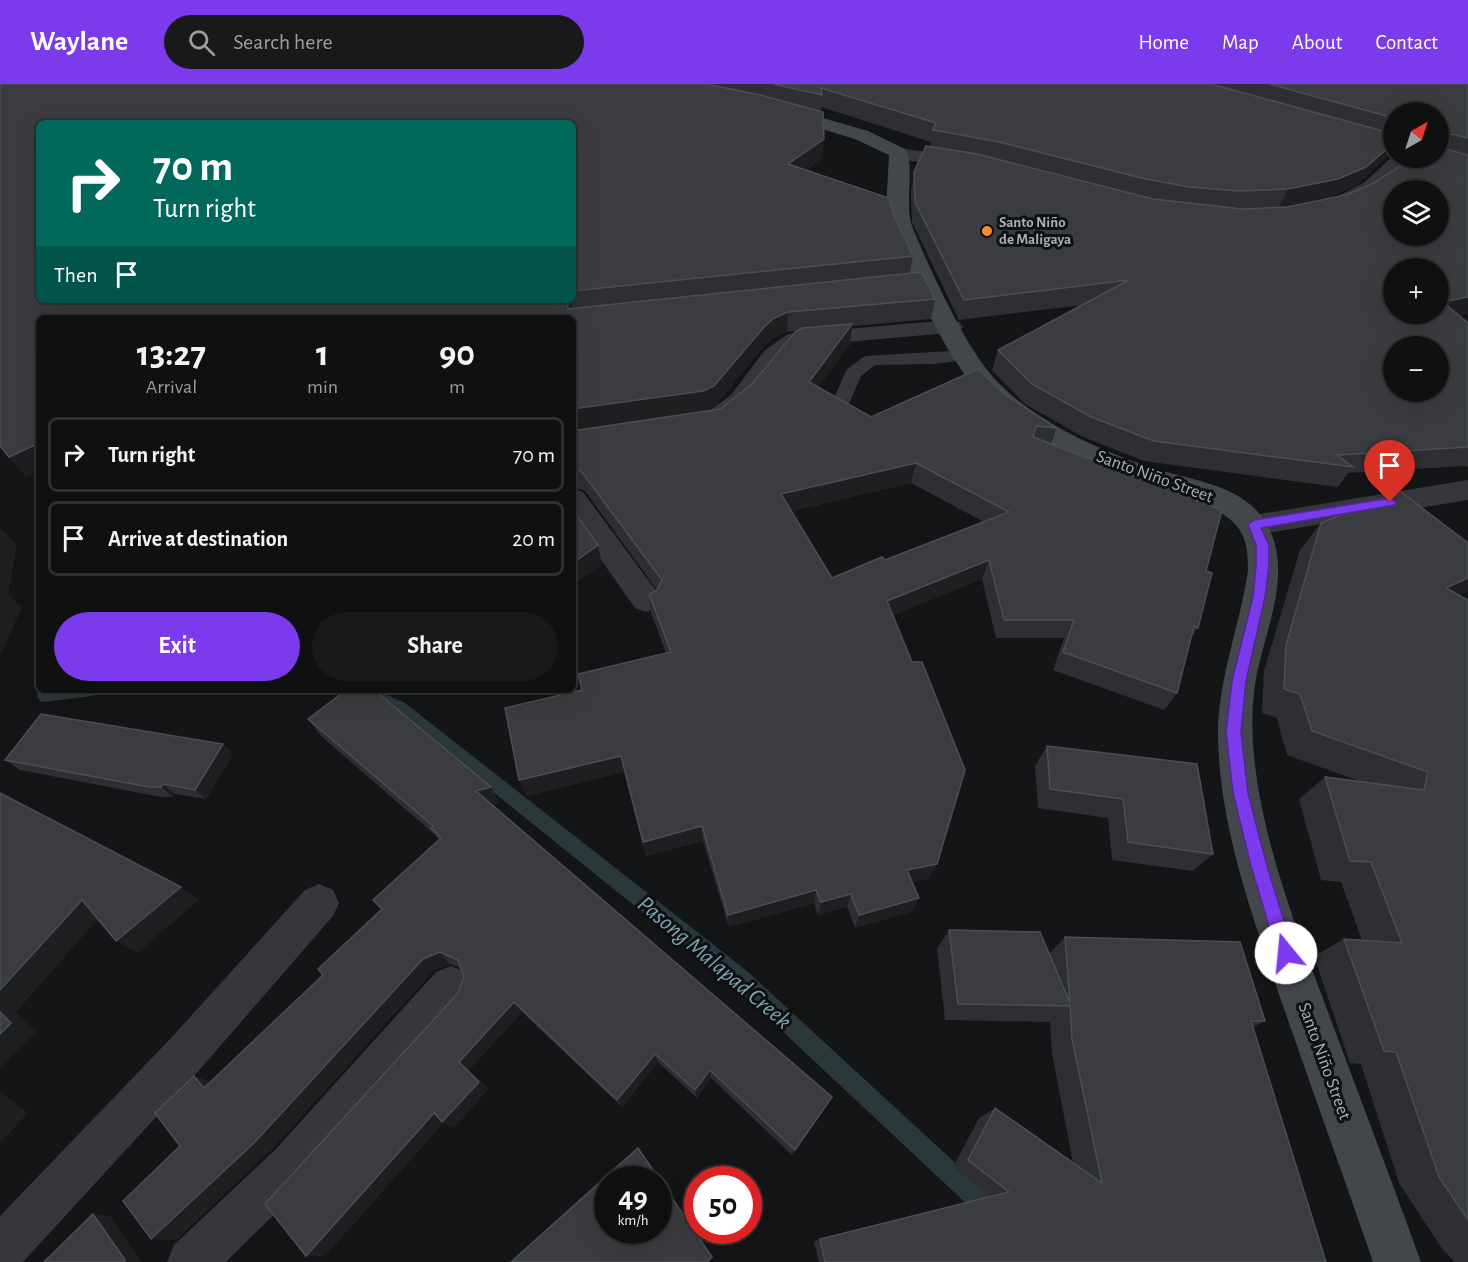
<!DOCTYPE html>
<meta charset="utf-8">
<style>
body{margin:0;font-family:"Alegreya Sans",sans-serif;background:#181919;color:#f1f3f6;height:100vh;display:flex;flex-direction:column;font-size:22px;white-space:nowrap}
*{box-sizing:border-box;margin:0}
p{font-size:20px;color:#9b9d9f}
.icon{flex:none;width:33px;height:33px;fill:none;stroke:currentColor;stroke-width:2;stroke-linecap:round;stroke-linejoin:round}
.map{position:relative;flex:1;overflow:hidden}
.sheet{position:absolute;left:36px;top:231px;width:540px;height:378px;display:flex;flex-direction:column;background:#0f1010;border-radius:9px;box-shadow:0 6px 24px #0002,0 0 0 2px #2f3030}
.sheet>*{flex:none}
.hud{position:absolute;left:36px;top:36px;width:540px;height:183px;border-radius:9px;box-shadow:0 6px 24px #0002,0 0 0 2px #2f3030;background:#00695c;color:#fff;overflow:hidden}
.needle{width:39px;rotate:39deg}
.fabs{position:absolute;left:1383px;top:18px;display:grid;gap:12px}
.fabs a{display:grid;place-items:center;width:66px;height:66px;border-radius:50%;background:#0f1010;box-shadow:0 6px 24px #0002,0 0 0 2px #2f3030;font-size:30px}
.speed{position:absolute;left:594px;top:1082px;display:flex;gap:12px;font-size:30px;font-weight:700;text-align:center}
.speed>*{display:grid;place-content:center;width:78px;height:78px;border-radius:50%;background:#0f1010;box-shadow:0 6px 24px #0002,0 0 0 2px #2f3030;line-height:1}
.speed small{font-size:15px;font-weight:400}
.speed .limit{border:9px solid #d22;background:#fff;color:#111}
.pin{position:absolute;display:grid;place-items:center;width:51px;height:51px;color:#fff;margin:-62px -26px;border-radius:50% 50% 50% 0;rotate:-45deg;box-shadow:0 0 6px #0007}
.pin .icon{rotate:45deg}
.me{position:absolute;width:66px;margin:-33px;rotate:343deg;stroke-linejoin:round;filter:drop-shadow(0 0 4px #0008)}
.turn{display:flex;align-items:center;gap:21px;height:126px;padding:0 18px;font-size:27px}
.turn .icon{width:78px;height:78px;stroke-width:2.5}
.turn b{display:block;font-size:42px;line-height:51px}
.then{display:flex;align-items:center;height:57px;padding:0 18px;background:#0003;gap:12px;font-size:22px}
.eta{display:flex;justify-content:space-evenly;align-items:center;height:102px;text-align:center}
.eta b{font-size:36px;font-weight:700;line-height:42px}
.primary-button{display:flex;gap:12px;margin-top:auto;padding:12px 18px}
.primary-button a{flex:1;height:69px;border-radius:36px;background:#7c3aed;color:#fff;font-size:24px;font-weight:700;line-height:69px;text-align:center}
.primary-button a+a{background:#181919;color:#f1f3f6}
ul{padding:0;list-style:none}
li{display:flex;align-items:center;gap:18px;height:75px;margin:0 12px 9px;padding:0 6px;border:3px solid #2f3030;border-radius:9px}
li div{flex:1}
li b{display:block;font-size:22px}
li em{font-style:normal}
header{display:flex;align-items:center;gap:36px;box-sizing:border-box;height:84px;padding:0 30px;background:#7c3aed;color:#fff}
header strong{font-size:28px}
nav{display:flex;gap:33px;margin-inline-start:auto;font-size:21px}
.search{width:420px;height:54px;background:#181919;display:flex;align-items:center;gap:15px;box-sizing:border-box;padding:0 21px;border-radius:33px;color:#9b9d9f;font-size:22px}
.map>svg:first-child{display:block}
</style>
<header>
<strong>Waylane</strong>
<div class="search"><svg class="icon" aria-label="search" viewBox="0 0 24 24"><circle cx="10" cy="10" r="6"/><path d="M15 15l6 6"/></svg>Search here</div>
<nav><a>Home</a><a>Map</a><a>About</a><a>Contact</a></nav>
</header>
<div class="map">
<svg width="1468" height="1178" viewBox="0 0 1468 1178">
<rect width="100%" height="100%" fill="#141516"/>
<g fill="none" stroke-linecap="round" stroke-linejoin="round">
<g fill="#2a373b" fill-rule="evenodd">
<path d="M39,605V606H100L97,610L92,612L45,618L40,617L37,612Z"/>
<path d="M353,606H376L405,619L747,887L1001,1121L1004,1129L1001,1137L993,1140L985,1137L733,901L395,629L356,610Z"/>
</g>
<path fill="#35373c" fill-rule="evenodd" d="M967,266L976,271L973,275L934,280L875,281L861,292L845,329H831L829,325L847,285L865,272Z"/>
<g fill="#35373c" fill-rule="evenodd">
<path d="M899,64L965,73L975,79L965,85L892,74L889,70L892,66Z"/>
<path d="M1394,71L1412,74C1398,93 1354,130 1330,124L1327,120L1330,116L1364,99Z"/>
<path d="M951,236L959,238L963,243L959,248L803,262C771,280 748,350 709,339L705,333L709,327L731,311L765,266L788,250Z"/>
<path d="M573,405L583,408L657,508L662,516L657,524L646,528L635,524L573,436Z"/>
<path d="M319,800L333,806L339,819L333,832L202,983L23,1178H0V1132L172,953L305,806Z"/>
<path d="M451,882L466,888L472,903L466,918L307,1098L226,1178H167L174,1161L275,1066L436,888Z"/>
</g>
<path fill="#35373c" fill-rule="evenodd" d="M1468,396V416L1254,451L1244,448L1239,441L1244,434L1254,431Z"/>
<path fill="#43474c" fill-rule="evenodd" d="M781,22L868,47L905,65C916,82 903,120 913,145C931,187 964,261 994,294C1034,338 1097,365 1152,384C1189,396 1241,400 1264,436C1297,486 1263,548 1255,601C1251,628 1252,655 1255,682C1265,762 1294,838 1322,912C1355,1001 1389,1089 1421,1178H1373C1342,1087 1309,998 1278,907C1250,825 1219,739 1218,651C1218,594 1240,542 1248,486C1248,467 1247,451 1232,437C1206,414 1167,409 1135,398C1084,381 1029,355 989,318C947,280 913,198 891,145L886,126L889,71L855,55L775,31L772,27L775,23Z"/>
</g>
<g fill="#2d2f32" fill-rule="evenodd">
<path d="M0,0H1468V230L1460,232L1468,239V384L1466,382L1348,389L1338,403L1144,377L1083,353L1025,320L992,286L998,266L1083,221L959,236L912,138L911,108L914,88L930,63L931,58L821,23L822,74L806,86L893,130L913,172L910,189L935,215L931,235L852,242L850,260L818,303L871,333L1005,311L1057,344L1051,360L1206,487L1198,544L1191,554L1177,609L1164,626L1053,586L1064,554H996L982,495L893,531L930,794L912,798L913,827L855,844L847,823L818,831L814,819L729,843L703,757L646,772L624,688L526,712L582,606L666,569L651,529L649,510L657,506L585,407L573,403V347L720,325L752,300L796,247L787,248L773,254L763,263L715,322L703,327L573,346V234H39L26,393ZM1394,28H1438V74L1346,111L1327,114L1355,102L1390,71L1394,66ZM573,39V216H39ZM911,399L984,438L885,476L832,494L791,427Z"/>
<path d="M1321,439L1468,516V1178H1455L1443,1166L1399,1099L1361,980L1350,979L1314,872L1344,855L1362,856L1341,798L1321,796L1299,715L1325,693L1362,698L1287,671L1277,634L1262,629L1264,587L1300,466Z"/>
<path d="M308,635L491,703L499,719L492,721L832,1013L828,1020L792,1071L711,994L697,1014L658,978L622,1023L522,928L469,986L488,1005L454,1044L443,1039L324,1173L458,909L464,893L461,884L450,880L434,886L273,1064L176,1156L151,1155L180,1062L194,992L210,998L323,891L382,825L439,756L434,750L321,652Z"/>
<path d="M1047,662L1213,770L1193,787L1112,776L1108,734L1038,724L1035,682Z"/>
<path d="M233,670L206,715L175,710L173,713H161L20,686L5,676Z"/>
<path d="M949,846L1049,870L1065,853L1265,937L1253,943L1326,1178H819L814,1158L820,1155L990,1113L953,1083L979,1034L995,1024L1073,1079L1052,969L1050,938L945,936L937,865Z"/>
</g>
<g fill="#1e1f21">
<path d="M824,55L822,74L787,99L788,80Z"/>
<path d="M1394,59V66L1390,71L1355,102L1327,115L1278,125L1288,105Z"/>
<path d="M1468,213V230L1428,239L1443,218Z"/>
<path d="M557,216H571L573,228L569,230Z"/>
<path d="M788,228L787,248L773,254L763,263L715,322L703,327L573,346V325L764,243L774,234Z"/>
<path d="M852,240L850,260L807,318L809,298Z"/>
<path d="M39,359V387L26,393L9,373Z"/>
<path d="M916,379L911,399L780,429L781,410Z"/>
<path d="M0,444L17,461L8,510L22,523L0,572Z"/>
<path d="M598,461L602,481L573,501V479Z"/>
<path d="M989,476L982,495L883,536L887,517Z"/>
<path d="M1468,494V508L1419,530L1446,504Z"/>
<path d="M223,660L233,670L206,715L195,706Z"/>
<path d="M621,672L624,688L526,712L519,696Z"/>
<path d="M163,700L175,710L173,713L161,703Z"/>
<path d="M491,703L499,719L485,722L476,707Z"/>
<path d="M702,742L703,757L646,772L643,758Z"/>
<path d="M937,780L930,794L901,800L907,786Z"/>
<path d="M181,803L199,816L137,869L116,857Z"/>
<path d="M816,806L814,819L729,843L728,831Z"/>
<path d="M851,810L847,823L818,831L821,818Z"/>
<path d="M919,814L913,827L855,844L859,831Z"/>
<path d="M82,816L103,829L16,928L37,948L0,984V906Z"/>
<path d="M440,868L450,880L434,886L273,1064L176,1156L151,1155L423,875Z"/>
<path d="M514,918L522,928L469,986L488,1005L454,1044L443,1039L324,1173L306,1172L434,1029L459,978Z"/>
<path d="M655,970L658,978L622,1023L617,1016Z"/>
<path d="M710,986L711,994L697,1014L695,1006Z"/>
<path d="M194,992L215,1000L204,1004Z"/>
<path d="M0,1008L28,1029L0,1059Z"/>
<path d="M832,1013L828,1020L792,1071L795,1066Z"/>
<path d="M93,1130L110,1132L141,1177L140,1178H123Z"/>
</g>
<g fill="#3a3c40" stroke="#4b4e53" stroke-width="1.5" fill-rule="evenodd">
<path d="M0,0H707L760,11L823,28L824,55L788,80L889,114L893,130L913,172L573,207V39H39V216H567L568,225L921,188L935,215L788,228L774,234L764,243L714,302L703,307L573,325V234H39V359L9,373L0,362Z"/>
<path d="M773,0H1211L1394,50V59L1366,83L1338,95L1288,105L1237,107L1189,103L1141,94L999,58L933,46L936,39L821,4L822,11Z"/>
<path d="M1269,0H1468V54L1451,50L1448,53H1438V28H1394V34Z"/>
<path d="M926,62L977,70L1153,115L1242,125L1287,123L1346,111L1372,100L1396,85L1408,74H1438V63L1468,71V213L1443,218L1468,239V363L1337,371L1353,383L1154,357L1091,333L1032,300L998,266L1129,196L964,216L915,118L914,88ZM1394,106H1438V152H1394ZM1394,184H1438V230H1394ZM1394,262H1438V308H1394Z"/>
<path d="M852,240L809,298L871,333L978,285L1005,311L1057,344L1036,342L1033,353L1222,426L1206,487L1212,489L1198,544L1194,542L1177,609L1063,568L1074,536H1004L989,476L887,517L912,578H922L965,686L937,780L907,786L919,814L859,831L851,810L821,818L816,806L728,831L702,742L643,758L621,672L519,696L505,624L582,606L578,590L671,568L649,510L657,506L662,496L581,387L573,384V347L720,325L752,300L795,248L803,244ZM916,379L1009,428L885,476L882,473L832,494L781,410Z"/>
<path d="M1400,407L1468,459V494L1446,504L1468,516V1136L1439,1093L1396,968L1384,967L1344,855L1402,859L1371,778L1350,777L1325,693L1424,706L1428,688L1312,647L1300,610L1284,605L1286,561L1321,439Z"/>
<path d="M573,426L598,461L573,479Z"/>
<path d="M346,606H374L491,703L476,707L832,1013L795,1066L710,986L695,1006L655,970L617,1016L514,918L459,978L479,998L442,1038L434,1029L306,1172L265,1120L458,909L464,893L458,876L440,868L423,875L254,1059L151,1155L123,1117L180,1062L155,1029L194,992L204,1004L323,891L318,885L382,825L373,816L441,754L431,744L433,742L308,635Z"/>
<path d="M41,630L223,660L195,706L163,700L161,703H149L5,676Z"/>
<path d="M1047,662L1197,680L1213,770L1128,758L1123,715L1050,705Z"/>
<path d="M0,709L181,803L116,857L82,816L0,906Z"/>
<path d="M949,846L1040,848L1070,919L1065,853L1240,858L1265,937H1251L1326,1178H825L820,1155L1009,1108L968,1076L995,1024L1102,1099L1072,955L1070,922L958,920Z"/>
<path d="M0,928L11,939L0,950Z"/>
<path d="M638,1064L712,1173L707,1178H511ZM608,1095H658V1146H608Z"/>
<path d="M93,1130L125,1176L123,1178H44Z"/>
</g>
<path fill="#7c3aed" stroke="#51269a" stroke-width="1.5" d="M1390,414L1396,418L1395,421L1261,444L1269,461V482L1265,513L1246,597L1241,648L1248,709L1267,782L1294,869L1291,875L1286,877L1280,875L1277,869L1251,782L1233,709L1226,648L1232,597L1253,513L1256,482V461L1248,441L1254,436Z"/>
<circle fill="#fa8d29" stroke="#0f1011" stroke-width="2" cx="987" cy="147" r="6"/>
<g text-anchor="middle" stroke-width="6" stroke-linejoin="round" paint-order="stroke">
<g font-size="15" font-weight="bold" fill="#a6aeb7" stroke="#0f1011" text-anchor="start">
<text x="999" y="143">Santo Niño<tspan x="999" dy="17">de Maligaya</tspan></text>
</g>
<g font-size="18" fill="#a6aeb7" stroke="#0f1011">
<text transform="translate(1155 392) rotate(20)" y="6">Santo Niño Street</text>
<text transform="translate(1325 977) rotate(70)" y="6">Santo Niño Street</text>
</g>
<g font-size="24" font-style="italic" fill="#7ba4b4" stroke="#0f1011">
<text transform="translate(715 878) rotate(40)" y="8">Pasong Malapad Creek</text>
</g>
</g>
</svg>
<div class="fabs">
<a><svg class="needle" viewBox="-14 -14 28 28"><path d="M0-13l5 13h-10z" fill="#e53935"/><path d="M0 13l5-13h-10z" fill="#9b9d9f"/></svg></a>
<a><svg class="icon" aria-label="layers" viewBox="0 0 24 24"><path d="M12 4l9 5-9 5-9-5zM3 14l9 5 9-5"/></svg></a>
<a>+</a>
<a>−</a>
</div>
<div class="speed"><div>49<small>km/h</small></div><div class="limit">50</div></div>
<div class="pin" style="left:1390px;top:418px;background:#d93025"><svg class="icon" aria-label="arrive" viewBox="0 0 24 24"><path d="M6 21V4h12l-3 4 3 4H6"/></svg></div>
<svg class="me" style="left:1286px;top:869px" viewBox="-20 -20 40 40"><circle r="19" fill="#fff"/><path d="M0-13L10 11 0 6-10 11z" fill="#7c3aed"/></svg>
<div class="hud">
<div class="turn"><svg class="icon" aria-label="right" viewBox="0 0 24 24"><path d="M7 20v-9h11M14 6l5 5-5 5"/></svg><div><b>70 m</b>Turn right</div></div>
<div class="then">Then<svg class="icon" aria-label="arrive" viewBox="0 0 24 24"><path d="M6 21V4h12l-3 4 3 4H6"/></svg></div>
</div>
<section class="sheet">
<div class="eta">
<div><b>13:27</b><p>Arrival</p></div>
<div><b>1</b><p>min</p></div>
<div><b>90</b><p>m</p></div>
</div>
<ul>
<li><svg class="icon" aria-label="right" viewBox="0 0 24 24"><path d="M7 20v-9h11M14 6l5 5-5 5"/></svg><div><b>Turn right</b></div><em>70 m</em></li>
<li><svg class="icon" aria-label="arrive" viewBox="0 0 24 24"><path d="M6 21V4h12l-3 4 3 4H6"/></svg><div><b>Arrive at destination</b></div><em>20 m</em></li>
</ul>
<div class="primary-button"><a>Exit</a><a>Share</a></div>
</section>
</div>
